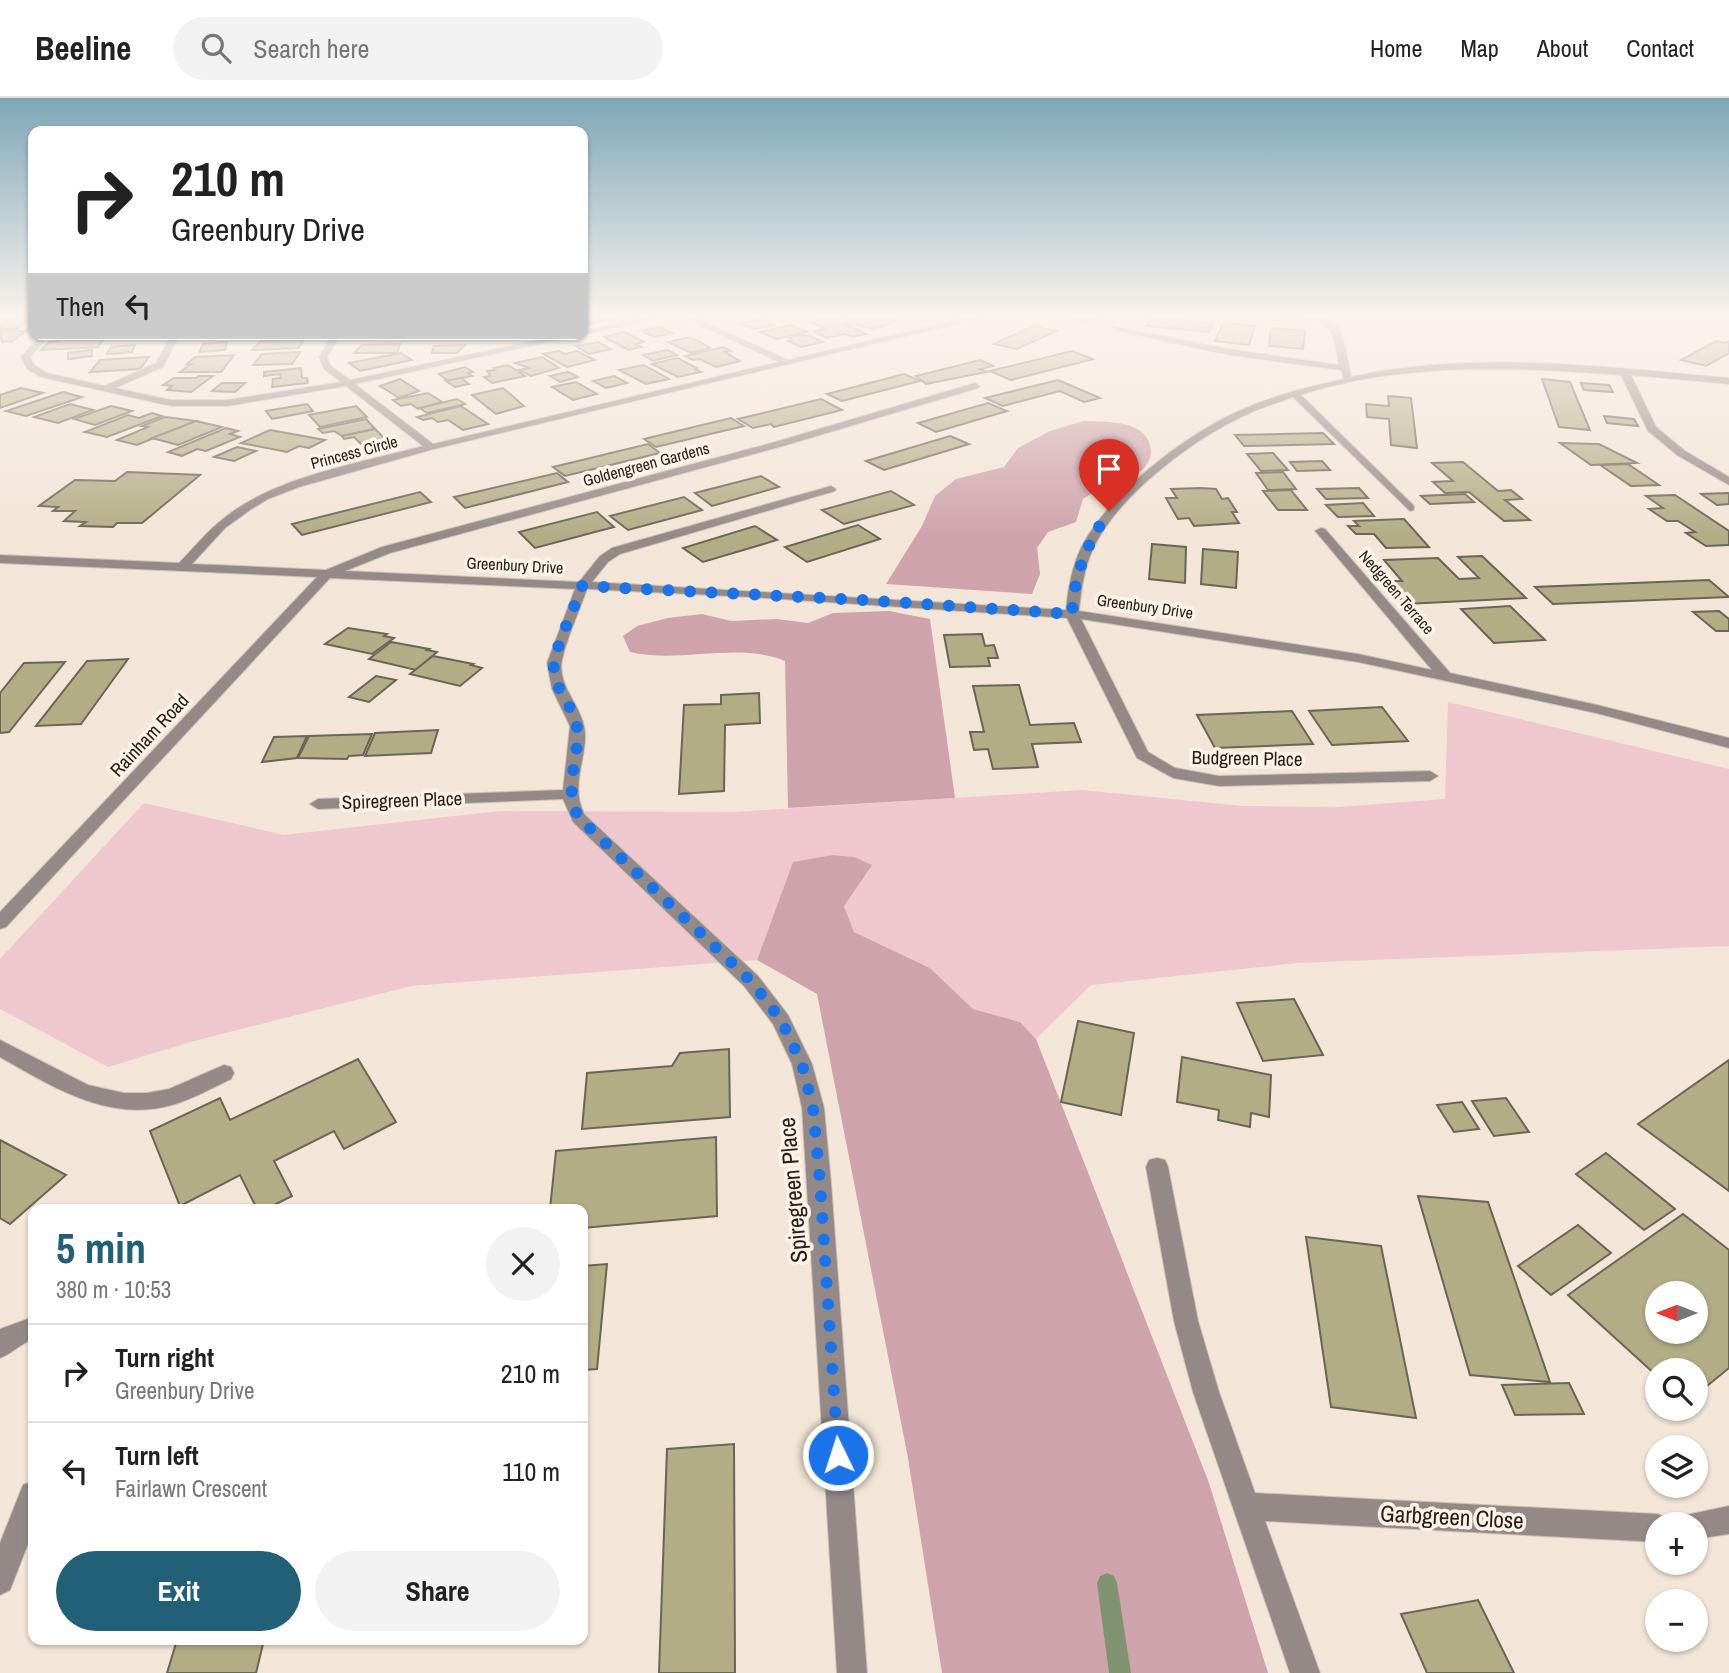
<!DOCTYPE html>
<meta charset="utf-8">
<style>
body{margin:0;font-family:"Archivo Narrow",sans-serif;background:#f2f2f2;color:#222;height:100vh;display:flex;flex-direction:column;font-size:26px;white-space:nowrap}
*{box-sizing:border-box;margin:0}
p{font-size:23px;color:#767676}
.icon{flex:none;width:38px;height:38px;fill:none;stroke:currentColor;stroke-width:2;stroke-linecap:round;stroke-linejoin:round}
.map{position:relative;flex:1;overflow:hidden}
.side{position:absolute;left:28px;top:1106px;width:560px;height:441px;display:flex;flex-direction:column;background:#fff;border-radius:14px;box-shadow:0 2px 5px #0004}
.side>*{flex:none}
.guide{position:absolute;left:28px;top:28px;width:560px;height:214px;border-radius:14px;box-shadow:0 2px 5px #0004;background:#fff;color:#222;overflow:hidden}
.needle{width:46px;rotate:270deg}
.fabs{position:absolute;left:1645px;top:1183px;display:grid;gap:14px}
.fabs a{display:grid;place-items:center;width:63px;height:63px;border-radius:50%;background:#fff;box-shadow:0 2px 5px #0004;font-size:35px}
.pin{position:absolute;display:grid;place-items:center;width:60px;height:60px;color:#fff;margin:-72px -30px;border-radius:50% 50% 50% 0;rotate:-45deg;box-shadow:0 0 7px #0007}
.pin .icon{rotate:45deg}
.me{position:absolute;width:77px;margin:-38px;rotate:356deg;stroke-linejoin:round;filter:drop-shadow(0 0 5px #0008)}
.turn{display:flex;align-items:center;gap:24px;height:147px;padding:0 28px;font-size:32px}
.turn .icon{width:91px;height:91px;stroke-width:2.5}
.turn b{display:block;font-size:49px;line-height:60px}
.then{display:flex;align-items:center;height:66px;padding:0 28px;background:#0003;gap:14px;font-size:26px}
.round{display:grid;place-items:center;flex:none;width:74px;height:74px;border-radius:37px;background:#f2f2f2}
.overview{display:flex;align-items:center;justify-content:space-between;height:119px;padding:0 28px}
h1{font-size:42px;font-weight:700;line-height:52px;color:#226077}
.primary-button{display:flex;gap:14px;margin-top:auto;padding:14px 28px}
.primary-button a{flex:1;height:80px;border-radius:42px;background:#226077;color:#fff;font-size:28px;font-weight:700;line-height:80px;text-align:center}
.primary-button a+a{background:#f2f2f2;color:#222}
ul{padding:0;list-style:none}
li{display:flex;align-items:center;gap:21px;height:98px;padding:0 28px;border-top:2px solid #e0e0e0}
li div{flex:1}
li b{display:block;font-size:26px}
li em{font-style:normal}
header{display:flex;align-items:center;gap:42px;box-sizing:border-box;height:98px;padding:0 35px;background:#fff;border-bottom:2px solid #e0e0e0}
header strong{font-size:33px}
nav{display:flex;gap:38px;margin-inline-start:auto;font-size:24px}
.search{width:490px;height:63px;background:#f2f2f2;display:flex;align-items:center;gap:18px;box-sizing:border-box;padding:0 24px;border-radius:38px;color:#767676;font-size:26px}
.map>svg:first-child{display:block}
</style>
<header>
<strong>Beeline</strong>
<div class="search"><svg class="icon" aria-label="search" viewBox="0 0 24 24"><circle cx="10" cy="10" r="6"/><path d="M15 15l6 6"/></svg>Search here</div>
<nav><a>Home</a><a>Map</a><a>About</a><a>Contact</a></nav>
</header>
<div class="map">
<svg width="1729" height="1575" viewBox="0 0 1729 1575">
<rect width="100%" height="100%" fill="#f3e5d7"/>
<path fill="#efc7cf" d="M1448,604L1729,671V848L1297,865L1091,887L1036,941L1020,924L973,911L930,870L854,834L844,808L854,759L833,757L793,765L757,862L411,888L194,943L108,969L0,911V861L144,705L284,737L500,713L733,714L1082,692L1242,708L1338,709L1445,701Z"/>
<g fill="#cfa3ac">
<path d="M1083,323C1106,324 1149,321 1151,353C1151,360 1147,368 1142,372C1133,381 1118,381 1107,386C1098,390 1091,396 1083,401L1076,424L1048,434L1037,450L1040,476L1032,496L886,486L922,428L935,398L956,381L1004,369L1018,350L1050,333Z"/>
<path d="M889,513L930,521L955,700L788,710L785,563C737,543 680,566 630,554L623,538L637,528L668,520L702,516L731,523L777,521L808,525L833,515Z"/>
<path d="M833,757L854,759L872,767L844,808L854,834L930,870L973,911L1020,924L1036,941L1209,1385L1268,1575H942L908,1360L817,896L757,862L793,764Z"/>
</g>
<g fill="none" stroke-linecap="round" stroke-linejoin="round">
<path fill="#809371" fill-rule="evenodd" d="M1107,1475L1114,1478L1117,1485L1131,1575H1109L1097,1485L1100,1478Z"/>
</g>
<g fill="#b3ad86" stroke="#686656" stroke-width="2" fill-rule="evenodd">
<path d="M0,217H33V221L0,222Z"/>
<path d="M583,217H604L611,221L583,227Z"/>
<path d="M1065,217H1111L1083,224Z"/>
<path d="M857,218L872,221L878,219L895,223L874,231L842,224Z"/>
<path d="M832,220L866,236L852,239L845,236L826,240L814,233L825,231L811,224Z"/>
<path d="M1151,220L1212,225L1209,234L1147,228Z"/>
<path d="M761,221L774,227L754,231L741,226Z"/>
<path d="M26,224L17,231H0L2,225Z"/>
<path d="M1223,225L1255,228L1249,247L1215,243Z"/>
<path d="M791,227L807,234L776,241L760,234Z"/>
<path d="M1033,228L1056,233L1017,251L994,246Z"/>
<path d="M661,229L672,235L654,239L642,233Z"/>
<path d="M1271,230L1305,233L1303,251L1269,248Z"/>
<path d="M0,233H26L12,243L2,244Z"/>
<path d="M624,234L644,244L635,246L641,249L628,252L604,239Z"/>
<path d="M71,236L93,237L107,236L98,249L41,252L49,244L58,243L62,238Z"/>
<path d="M802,237L810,238L823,244L801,249L788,243L792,242L789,240Z"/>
<path d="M686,240L695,241L710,250L691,255L668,244Z"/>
<path d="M304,242L298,250L252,252L261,243Z"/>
<path d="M1716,243L1725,245L1729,243V255L1706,268L1681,262Z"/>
<path d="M227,244L225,252L199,254L203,246Z"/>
<path d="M598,244L611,251L589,256L576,248Z"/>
<path d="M400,246L397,255H354L362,247Z"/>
<path d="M135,247L132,254L107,256L111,249Z"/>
<path d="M465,247L457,255H432L434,248Z"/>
<path d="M723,249L731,253L725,254L740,263L716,269L700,261L693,262L685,258Z"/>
<path d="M92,252V258L68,261V255Z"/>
<path d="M667,252L677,257L653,263L643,257Z"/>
<path d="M559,253L565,256L577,253L595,262L567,269L543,256Z"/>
<path d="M1072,253L1093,261L1011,282L990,273Z"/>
<path d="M300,254L292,266L253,267L262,256Z"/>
<path d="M401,255L412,262L360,273L349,265Z"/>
<path d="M234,257L221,274H180L191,266H187L195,259Z"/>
<path d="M149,259L140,271L90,274L100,262Z"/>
<path d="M542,259L559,270L531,278L519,272L529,270L515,265Z"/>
<path d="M677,260L697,270L695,271L701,274L678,279L652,266Z"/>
<path d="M980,262L993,268L980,271L987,274L926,286L916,278Z"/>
<path d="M508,267L525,278L492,285L484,279L491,278L487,273L495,272L493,270Z"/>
<path d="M644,267L669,281L646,286L619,272Z"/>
<path d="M465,269L473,274L468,275L472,278L448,283L439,276Z"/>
<path d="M301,270L302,280H307L308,285L272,289L273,281L281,280L280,276L264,278V274Z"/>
<path d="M568,274L578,279L560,284L550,278Z"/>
<path d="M904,276L920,283L842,303L827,296Z"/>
<path d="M199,278H213L191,294L167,292L172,288L163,287L174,280H196Z"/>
<path d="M614,278L627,285L606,290L593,283Z"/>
<path d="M461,280L469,286L455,289L446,283Z"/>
<path d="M400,281L419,293L399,300L380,288Z"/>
<path d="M1542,281L1570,284L1590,332L1559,329Z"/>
<path d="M1058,282L1100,300L1084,304L1060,293L1003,308L985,300Z"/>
<path d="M576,284L597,296L573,302L552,289Z"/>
<path d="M222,285H245L235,294L212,293Z"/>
<path d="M1581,285L1609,287L1613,294L1584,292Z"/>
<path d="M21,290L43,295L0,310V297Z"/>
<path d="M503,290L524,308L496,316L472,297Z"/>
<path d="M63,294L82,299L26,318L6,313Z"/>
<path d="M428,295L442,304L418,311L411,306L401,308L393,302Z"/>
<path d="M1388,298L1411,300L1417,350L1391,347L1389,321L1367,319L1366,306L1389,308Z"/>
<path d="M457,301L465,306L427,315L420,310Z"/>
<path d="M821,301L842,312L774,329L771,326L753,330L738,321Z"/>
<path d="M988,305L1007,313L936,334L918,325Z"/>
<path d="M70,306L93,312L58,325L34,319Z"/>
<path d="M307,306L313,313L272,321L266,313Z"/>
<path d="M111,308L132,313L95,327L74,321Z"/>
<path d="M356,308L367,319L320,329L309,317Z"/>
<path d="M461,308L488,326L463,332L448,322L438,324L432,320L423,322L417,319Z"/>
<path d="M152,315L162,318L107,339L85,334L128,317L139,320Z"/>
<path d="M1604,318L1634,321L1638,328L1607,325Z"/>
<path d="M165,319L196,323L137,347L117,342L148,329L142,328Z"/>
<path d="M731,320L744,328L656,349L644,341Z"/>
<path d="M366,321L375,331L342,338L334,333L323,335L318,331Z"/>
<path d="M196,323L222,329L178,347L152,340Z"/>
<path d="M226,330L238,333L230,336L240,339L206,353L197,351L182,358L168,354Z"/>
<path d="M375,331L386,342L362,347L354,339L344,341L342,338Z"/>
<path d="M270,332L325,342L309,350L299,348L287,354L241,345Z"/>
<path d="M1323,335L1334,346L1244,348L1235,337Z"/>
<path d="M950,338L969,346L884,372L866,363Z"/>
<path d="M1560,345L1599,346L1637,365L1591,367Z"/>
<path d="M648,346L660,355L565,378L553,369Z"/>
<path d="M237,349L256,353L234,363L214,359Z"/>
<path d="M1273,355L1288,372L1261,373L1247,356Z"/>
<path d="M1322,363L1330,372L1297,373L1290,364Z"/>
<path d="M1463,364L1498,393L1511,392L1522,401L1505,402L1530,422L1504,423L1469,394L1445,395L1433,384L1453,383L1432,365Z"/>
<path d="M1628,366L1659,387L1631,388L1600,367Z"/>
<path d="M127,374L200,377L142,425H117L113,429L80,428L86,424L64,423L75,413H53L58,409L39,408L75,382L115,383Z"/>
<path d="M1283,374L1296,391L1268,392L1256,375Z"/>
<path d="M557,375L568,384L465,410L454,399Z"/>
<path d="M761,378L779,389L712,408L695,395Z"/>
<path d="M1201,390L1216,391L1222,401L1228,400L1237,414H1232L1239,425L1194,428L1189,420L1178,421L1166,400H1177L1171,391Z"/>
<path d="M1359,390L1368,400L1326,401L1317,391Z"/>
<path d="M1291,392L1307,412H1278L1263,393Z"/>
<path d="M891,393L914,407L844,426L822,412Z"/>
<path d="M420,394L431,404L302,437L292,426Z"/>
<path d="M1729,395V406L1717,407L1701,396Z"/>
<path d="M1465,396L1474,404L1430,406L1421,398Z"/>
<path d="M1675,397L1729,433V447L1706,448L1686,435L1695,434L1678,423H1667L1649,411L1663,410L1646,398Z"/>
<path d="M684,399L702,412L628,432L610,418Z"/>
<path d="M1363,405L1374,418L1338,419L1326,407Z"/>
<path d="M597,414L614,429L535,450L519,434Z"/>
<path d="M1404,421L1429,449L1386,450L1374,436H1356L1348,428H1359L1354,423Z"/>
<path d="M858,427L880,441L807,464L785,449Z"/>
<path d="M755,428L777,442L703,464L683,450Z"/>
<path d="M1152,446L1186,449L1185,485L1149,481Z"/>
<path d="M1203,451L1238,454L1236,490L1201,486Z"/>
<path d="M1482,458L1526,500L1405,506L1385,483H1402L1384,462L1438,460L1459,481L1479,480L1458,459Z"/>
<path d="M1709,482L1729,499L1553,506L1535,489Z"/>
<path d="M1510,508L1545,542L1494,545L1461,511Z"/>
<path d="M1719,513L1729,521V533H1716L1693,514Z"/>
<path d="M348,530L387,536L384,538L394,540L372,556L325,546Z"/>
<path d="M982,536L985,548L994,547L998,560H988L990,568L950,569L944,537Z"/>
<path d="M391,544L429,551L427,552L437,554L416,572L369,561Z"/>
<path d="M433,558L473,566L471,567L482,570L460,588L410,576Z"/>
<path d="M128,561L81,626L36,628L87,563Z"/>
<path d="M65,564L9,634L0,635V595L24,565Z"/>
<path d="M376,578L396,582L369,604L349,599Z"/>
<path d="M1019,587L1030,627L1074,625L1081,644L1032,646L1038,669L993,671L988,651L974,652L970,634H984L973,588Z"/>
<path d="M759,595L760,625L725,627L724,693L679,696L684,607L721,606V597Z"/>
<path d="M1382,609L1408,643L1332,647L1309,613Z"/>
<path d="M1292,613L1313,646L1215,650L1197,617Z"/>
<path d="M438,632L431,655L365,658L375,635Z"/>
<path d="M372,636L363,657L349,658L347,661L298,660L309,638Z"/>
<path d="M307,638L297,660L262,664L274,639Z"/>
<path d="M1294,901L1323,957L1263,963L1237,905Z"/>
<path d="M1078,923L1134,935L1121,1017L1061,1004Z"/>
<path d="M729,951L730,1019L582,1031L587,975L672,968L680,955Z"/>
<path d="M1182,959L1271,977L1269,1019L1251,1015L1250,1029L1218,1022L1219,1012L1177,1004Z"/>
<path d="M358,961L396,1024L344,1051L334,1033L274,1063L292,1098L266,1111H257L240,1077L180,1108L150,1033L220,1000L230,1022Z"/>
<path d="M1729,962V1093L1638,1026Z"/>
<path d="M1506,1000L1529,1034L1494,1038L1472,1003Z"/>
<path d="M1462,1004L1479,1031L1454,1034L1437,1007Z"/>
<path d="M716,1039L717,1118L583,1130V1111H550L556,1053Z"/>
<path d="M0,1042L66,1077L10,1126L0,1120Z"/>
<path d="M1606,1055L1675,1111L1644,1132L1576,1076Z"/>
<path d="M1418,1098L1488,1104L1550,1284L1470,1277Z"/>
<path d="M1683,1116L1729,1152V1270L1696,1297V1272H1657V1278L1568,1197ZM1657,1195H1696V1234H1657Z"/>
<path d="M1578,1127L1611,1155L1551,1197L1518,1168Z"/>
<path d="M1306,1139L1381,1148L1416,1320L1331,1309Z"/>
<path d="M607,1166L597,1271L583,1272V1168Z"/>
<path d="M1569,1285L1584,1316L1515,1317L1502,1287Z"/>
<path d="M734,1346L735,1575H659L667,1351Z"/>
<path d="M1478,1502L1514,1575H1427L1401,1516Z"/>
<path d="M177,1542H264L256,1575H167Z"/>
</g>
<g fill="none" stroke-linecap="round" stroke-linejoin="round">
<defs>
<g id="minor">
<path d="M656,217H673L355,286L433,346L779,264L678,217H689L788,262L978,217H994L434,351L299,389L268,401L250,412L225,430L192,466L326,472L382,449L775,344L975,285L980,288L978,290L783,348L390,455L345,473L579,484L600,458L612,450L831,388L836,391L835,393L620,456L608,464L592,484L1066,512C1068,490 1072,469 1081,450C1109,395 1186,336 1241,312C1274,297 1309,289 1344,281L1341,272L1229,257L1114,232L1111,228L1229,251L1339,267C1337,257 1336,243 1331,234C1321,215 1279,225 1262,217C1282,217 1325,212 1338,230C1346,242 1348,266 1351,279C1472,252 1608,269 1729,280V286L1631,277L1656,329L1685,353L1729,379V387L1677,357L1648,333L1621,277C1519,269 1399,264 1301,297L1414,408V412L1410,413L1293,299C1278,305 1262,309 1248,316C1195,339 1117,398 1093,451C1084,470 1081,492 1079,513L1358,556L1432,572L1317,435L1315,433L1321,430L1325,431L1450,575L1597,607L1729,640V650L1596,615L1358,564L1081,521L1148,654L1175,670L1219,678L1430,673L1438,678L1430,683L1219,688L1173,680L1137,660L1067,520L750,499L587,491C579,514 567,539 562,562C557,587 580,606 584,628C590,656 568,687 585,717L758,878L788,917L812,966L824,1010L831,1085L867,1575H837L802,1010L792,966L773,926L744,888L573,724L563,701L318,711L310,706L318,701L563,692L570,628L552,591L547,565L575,491L330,480L6,829L0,831V814L317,479L0,465V457L179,465C192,452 203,438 217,426C269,379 357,366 423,348L346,288L227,308H171L41,279L27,271L21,259L42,236H51L30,259L34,267L47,275L105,288L156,265L172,236H180L163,269L115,290L171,302H227L341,284L324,271L319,259L333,236H341L327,259L331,268L350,282L566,236H583V233Z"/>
<path d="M0,942L88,987L124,995H147L169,991L224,967L231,969L234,975L231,981C212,990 193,1001 172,1007C109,1025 53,989 0,959Z"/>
<path d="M1157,1060L1165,1062L1168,1069L1198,1223L1219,1294L1255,1395L1657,1416L1667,1420L1670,1426H1657V1444L1265,1423L1320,1575H1290L1193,1294L1174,1223L1146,1069L1149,1062Z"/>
<path d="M33,1219V1241C20,1246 13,1255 0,1260V1231Z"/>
<path d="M33,1383V1433L10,1492L0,1497V1445L23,1387Z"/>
<path d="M1729,1408V1436L1696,1441V1426H1682L1686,1417Z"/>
</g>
</defs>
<use href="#minor" stroke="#cec2b5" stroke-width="2"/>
<use href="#minor" fill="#938a88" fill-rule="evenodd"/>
</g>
<linearGradient id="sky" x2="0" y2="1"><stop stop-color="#7ea7b8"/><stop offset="0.5" stop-color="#faf3ed"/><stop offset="1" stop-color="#faf3ed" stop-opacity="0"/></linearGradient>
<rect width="1729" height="438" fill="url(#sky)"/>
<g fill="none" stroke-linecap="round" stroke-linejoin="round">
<path stroke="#1a73e8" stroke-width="12" stroke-dasharray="0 21.6" d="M838,1357L820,1084L813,1010L802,966L781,922L751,883L579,720C562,691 580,661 577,630C575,608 551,590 554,565C557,545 575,509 582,488L863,502L1072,516C1074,476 1087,446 1109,413"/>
</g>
<g text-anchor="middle" stroke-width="7" stroke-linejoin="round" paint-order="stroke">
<g font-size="16" fill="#25201a" stroke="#fef3e8">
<text transform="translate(354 354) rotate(-15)" y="6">Princess Circle</text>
<text transform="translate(646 366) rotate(-15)" y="6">Goldengreen Gardens</text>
<text transform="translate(515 467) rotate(3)" y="6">Greenbury Drive</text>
<text transform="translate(1397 494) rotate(49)" y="6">Nedgreen Terrace</text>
<text transform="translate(1145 508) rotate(8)" y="6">Greenbury Drive</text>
</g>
<g font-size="19" fill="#25201a" stroke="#fef3e8">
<text transform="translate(149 637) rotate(-47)" y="7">Rainham Road</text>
<text transform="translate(1247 660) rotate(1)" y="7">Budgreen Place</text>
<text transform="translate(402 702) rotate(-2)" y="7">Spiregreen Place</text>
</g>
<g font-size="23" fill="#25201a" stroke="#fef3e8">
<text transform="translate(793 1092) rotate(-95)" y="8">Spiregreen Place</text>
<text transform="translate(1452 1419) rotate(3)" y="8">Garbgreen Close</text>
</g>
</g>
</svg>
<div class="fabs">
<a><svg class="needle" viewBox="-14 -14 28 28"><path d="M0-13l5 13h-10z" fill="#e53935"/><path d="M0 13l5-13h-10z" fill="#767676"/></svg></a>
<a><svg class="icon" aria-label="search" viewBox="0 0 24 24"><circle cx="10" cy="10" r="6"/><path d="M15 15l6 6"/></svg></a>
<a><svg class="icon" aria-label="layers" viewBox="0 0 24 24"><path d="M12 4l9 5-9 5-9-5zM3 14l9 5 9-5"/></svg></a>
<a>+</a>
<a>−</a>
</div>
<div class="pin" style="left:1109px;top:413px;background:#d93025"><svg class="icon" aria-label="arrive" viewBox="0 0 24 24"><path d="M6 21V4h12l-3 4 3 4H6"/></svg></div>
<svg class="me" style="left:838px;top:1357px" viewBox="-20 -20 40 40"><circle r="17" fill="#1a73e8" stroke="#fff" stroke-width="3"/><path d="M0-11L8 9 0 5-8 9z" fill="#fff"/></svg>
<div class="guide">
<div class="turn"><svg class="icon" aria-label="right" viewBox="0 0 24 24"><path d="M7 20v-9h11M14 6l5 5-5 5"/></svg><div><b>210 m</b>Greenbury Drive</div></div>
<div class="then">Then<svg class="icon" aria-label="left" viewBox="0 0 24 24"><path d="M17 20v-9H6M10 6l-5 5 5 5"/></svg></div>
</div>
<section class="side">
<div class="overview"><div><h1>5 min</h1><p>380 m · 10:53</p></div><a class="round"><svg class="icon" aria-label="close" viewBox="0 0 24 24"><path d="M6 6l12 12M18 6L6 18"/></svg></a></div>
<ul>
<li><svg class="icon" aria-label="right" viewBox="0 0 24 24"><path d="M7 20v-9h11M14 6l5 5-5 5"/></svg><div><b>Turn right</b><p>Greenbury Drive</p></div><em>210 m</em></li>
<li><svg class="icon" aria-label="left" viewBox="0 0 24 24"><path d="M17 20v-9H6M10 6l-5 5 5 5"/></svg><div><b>Turn left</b><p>Fairlawn Crescent</p></div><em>110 m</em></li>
</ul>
<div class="primary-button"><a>Exit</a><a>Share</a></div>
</section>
</div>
